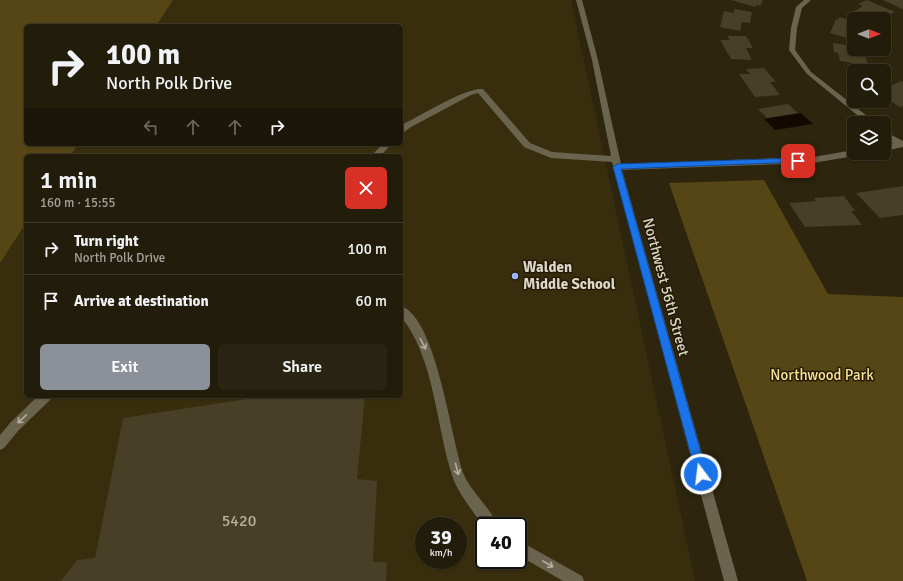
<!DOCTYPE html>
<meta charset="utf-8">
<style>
body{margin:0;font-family:Signika,sans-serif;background:#2a2513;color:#f1f3f6;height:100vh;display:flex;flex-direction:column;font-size:15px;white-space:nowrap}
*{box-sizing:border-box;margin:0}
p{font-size:13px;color:#a2a19c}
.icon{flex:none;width:22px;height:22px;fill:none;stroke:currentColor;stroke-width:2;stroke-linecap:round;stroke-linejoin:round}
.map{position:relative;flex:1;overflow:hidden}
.side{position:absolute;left:24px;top:154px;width:379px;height:244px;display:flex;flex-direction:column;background:#221c0a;border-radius:6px;box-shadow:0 1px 3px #0004,0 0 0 1px #3f3a2b}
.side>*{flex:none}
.guide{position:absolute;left:24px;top:24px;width:379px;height:122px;border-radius:6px;box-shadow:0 1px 3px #0004,0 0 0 1px #3f3a2b;background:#221c0a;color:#f1f3f6;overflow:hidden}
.needle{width:26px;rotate:90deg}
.fabs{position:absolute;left:847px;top:12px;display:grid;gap:8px}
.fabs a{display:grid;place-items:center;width:44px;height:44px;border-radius:6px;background:#221c0a;box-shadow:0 1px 3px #0004,0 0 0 1px #3f3a2b;font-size:20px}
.speed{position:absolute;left:415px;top:517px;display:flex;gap:8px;font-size:20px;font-weight:700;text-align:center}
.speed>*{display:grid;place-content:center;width:52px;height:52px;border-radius:50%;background:#221c0a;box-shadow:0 1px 3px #0004,0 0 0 1px #3f3a2b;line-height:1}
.speed small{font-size:10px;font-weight:400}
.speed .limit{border:2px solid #111;border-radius:6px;background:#fff;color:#111}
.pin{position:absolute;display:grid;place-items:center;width:34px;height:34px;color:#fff;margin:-17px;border-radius:8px;box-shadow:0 2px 6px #0006}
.me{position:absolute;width:44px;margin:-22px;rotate:345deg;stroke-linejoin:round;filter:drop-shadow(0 0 3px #0008)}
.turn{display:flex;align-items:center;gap:14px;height:84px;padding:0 16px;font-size:18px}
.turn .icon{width:52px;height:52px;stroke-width:2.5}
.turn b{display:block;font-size:28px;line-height:34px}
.lanes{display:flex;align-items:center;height:38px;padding:0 16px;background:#0003;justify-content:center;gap:20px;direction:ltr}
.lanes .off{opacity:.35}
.round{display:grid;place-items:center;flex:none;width:42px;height:42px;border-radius:6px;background:#2a2513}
.summary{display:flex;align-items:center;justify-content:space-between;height:68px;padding:0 16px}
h1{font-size:24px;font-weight:600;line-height:30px}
.button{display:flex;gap:8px;margin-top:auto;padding:8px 16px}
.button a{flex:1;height:46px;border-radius:6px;background:#8c9099;color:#fff;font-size:16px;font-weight:600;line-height:46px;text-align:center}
.button a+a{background:#2a2513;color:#f1f3f6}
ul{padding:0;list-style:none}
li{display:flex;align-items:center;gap:12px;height:52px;padding:0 16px;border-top:1px solid #3f3a2b}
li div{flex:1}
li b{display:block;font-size:15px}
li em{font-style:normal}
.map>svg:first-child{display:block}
</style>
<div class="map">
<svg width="903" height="581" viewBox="0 0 903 581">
<rect width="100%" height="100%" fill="#2d250d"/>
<path fill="#382d0d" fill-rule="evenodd" d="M0,0H571L695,581H0ZM26,26H401V144H26ZM26,156H401V396H26ZM424,526H458V560H424ZM484,526H518V560H484Z"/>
<g fill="#564615">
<path d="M0,0H173L156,26H26V144H78L70,156H26V223L0,263Z"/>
<path d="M764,180L828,294L903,297V581H807L669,183Z"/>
</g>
<path fill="#120a00" d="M801,113L813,124L775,130L764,119Z"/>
<g fill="#473f26">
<path d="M731,0H763L760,6L756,5L755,7Z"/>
<path d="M867,0L895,12L886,16L890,18L884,21V19H868L853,12L863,6L858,4Z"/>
<path d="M883,0H903V9H902Z"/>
<path d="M734,9L752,12L750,23L742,22L740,31L720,27L724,11L734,13Z"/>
<path d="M839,17L854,21V40L830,33L836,19L838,20Z"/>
<path d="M727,36H746L753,48H746L752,60L731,59L720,40H730Z"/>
<path d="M833,43L854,46V49H863L868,65L840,61L838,53L834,52Z"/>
<path d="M764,68L776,82H770L780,95L755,97L739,74H750L746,69Z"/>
<path d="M901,81L903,82V106L900,107L884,97V89Z"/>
<path d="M788,104L798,113L767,118L758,109Z"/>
<path d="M903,186V215L880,218L856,193Z"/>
<path d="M844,196L855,211H851L862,225L805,227L789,203L816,201L814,198Z"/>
<path d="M265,396H365L357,479L377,481L373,562H387L386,581H61L77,560L95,558L123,418Z"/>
</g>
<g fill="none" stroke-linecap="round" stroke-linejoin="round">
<g fill="#6a634e" fill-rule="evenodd">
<path d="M576,0H582L598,60L621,164L813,157L854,150V153H858L854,156L813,163L622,170L738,581H724L612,162L551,158L524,147L478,93L471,95L411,127L401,134V128L405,123C422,115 466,87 483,89L530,143L552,152L611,156L592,60Z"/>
<path d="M804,0H811L802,8L797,28L795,50L811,72L876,123H867L807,74L789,50L791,28L796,7Z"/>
<path d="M884,131L903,141V147L884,151V145L893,143L884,137Z"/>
<path d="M383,144H392L380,156H371Z"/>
<path d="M401,306C437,318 451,441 464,475C472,493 490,507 498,526H484V527C475,514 458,493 453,478C436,429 435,357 401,317Z"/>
<path d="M38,396H52L50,400L18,431L4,448L0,450V435L10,423Z"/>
<path d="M518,540L582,576L584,581H563L518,555Z"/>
</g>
</g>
<defs><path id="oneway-shaft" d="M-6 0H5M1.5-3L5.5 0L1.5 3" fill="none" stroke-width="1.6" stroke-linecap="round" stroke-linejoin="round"/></defs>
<g stroke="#b4ae9d">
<use href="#oneway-shaft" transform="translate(423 344) rotate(63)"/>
<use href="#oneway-shaft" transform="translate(22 419) rotate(136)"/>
<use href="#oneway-shaft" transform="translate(457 469) rotate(75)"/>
<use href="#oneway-shaft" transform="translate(548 564) rotate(30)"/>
</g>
<path fill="#1a73e8" stroke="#114b97" d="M798,158L802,161L800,162L621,169L707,474L705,478L701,479L697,478L696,474L613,167L617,164Z"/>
<circle fill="#9db4fd" stroke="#241b04" stroke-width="1.5" cx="515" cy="276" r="4"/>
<g text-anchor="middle" stroke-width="3" stroke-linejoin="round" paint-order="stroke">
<g font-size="15" font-weight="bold" fill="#dcd7c8" stroke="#241b04" text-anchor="start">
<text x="523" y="272">Walden<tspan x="523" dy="17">Middle School</tspan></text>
</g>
<g font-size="15" fill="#dcd7c8" stroke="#241b04">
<text transform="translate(666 287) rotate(75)" y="5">Northwest 56th Street</text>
</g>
<g font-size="15" fill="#fde193" stroke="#241b04">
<text x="822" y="380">Northwood Park</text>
</g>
<g font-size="16" fill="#b7b1a0">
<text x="239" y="526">5420</text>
</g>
</g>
</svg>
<div class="fabs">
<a><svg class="needle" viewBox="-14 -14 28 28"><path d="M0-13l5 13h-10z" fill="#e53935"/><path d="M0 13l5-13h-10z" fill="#a2a19c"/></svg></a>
<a><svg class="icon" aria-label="search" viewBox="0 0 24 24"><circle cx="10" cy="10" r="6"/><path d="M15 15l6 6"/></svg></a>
<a><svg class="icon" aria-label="layers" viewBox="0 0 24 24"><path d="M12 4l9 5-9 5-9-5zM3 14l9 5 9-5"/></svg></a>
</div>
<div class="speed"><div>39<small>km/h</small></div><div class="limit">40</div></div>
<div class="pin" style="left:798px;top:161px;background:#d93025"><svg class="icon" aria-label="arrive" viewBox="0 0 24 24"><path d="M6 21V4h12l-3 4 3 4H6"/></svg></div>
<svg class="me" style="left:701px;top:474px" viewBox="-20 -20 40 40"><circle r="17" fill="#1a73e8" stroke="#fff" stroke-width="3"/><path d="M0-11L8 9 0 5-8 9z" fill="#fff"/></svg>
<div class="guide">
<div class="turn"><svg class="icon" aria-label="right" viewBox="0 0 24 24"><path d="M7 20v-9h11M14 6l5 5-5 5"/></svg><div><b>100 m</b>North Polk Drive</div></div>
<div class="lanes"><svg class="icon off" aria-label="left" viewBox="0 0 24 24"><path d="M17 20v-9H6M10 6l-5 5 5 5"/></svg><svg class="icon off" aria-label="ahead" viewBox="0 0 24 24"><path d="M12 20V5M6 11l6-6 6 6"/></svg><svg class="icon off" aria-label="ahead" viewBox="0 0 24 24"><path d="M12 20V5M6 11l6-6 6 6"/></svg><svg class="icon" aria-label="right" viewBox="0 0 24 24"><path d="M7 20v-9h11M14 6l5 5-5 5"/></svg></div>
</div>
<section class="side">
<div class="summary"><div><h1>1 min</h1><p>160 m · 15:55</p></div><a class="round" style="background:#d93025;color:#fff"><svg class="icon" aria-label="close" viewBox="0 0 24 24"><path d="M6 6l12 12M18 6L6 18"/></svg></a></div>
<ul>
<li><svg class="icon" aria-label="right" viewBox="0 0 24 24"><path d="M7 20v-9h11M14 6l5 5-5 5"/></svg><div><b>Turn right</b><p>North Polk Drive</p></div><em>100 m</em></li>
<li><svg class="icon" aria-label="arrive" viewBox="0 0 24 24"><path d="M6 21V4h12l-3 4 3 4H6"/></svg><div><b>Arrive at destination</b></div><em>60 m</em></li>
</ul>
<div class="button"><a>Exit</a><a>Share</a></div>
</section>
</div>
